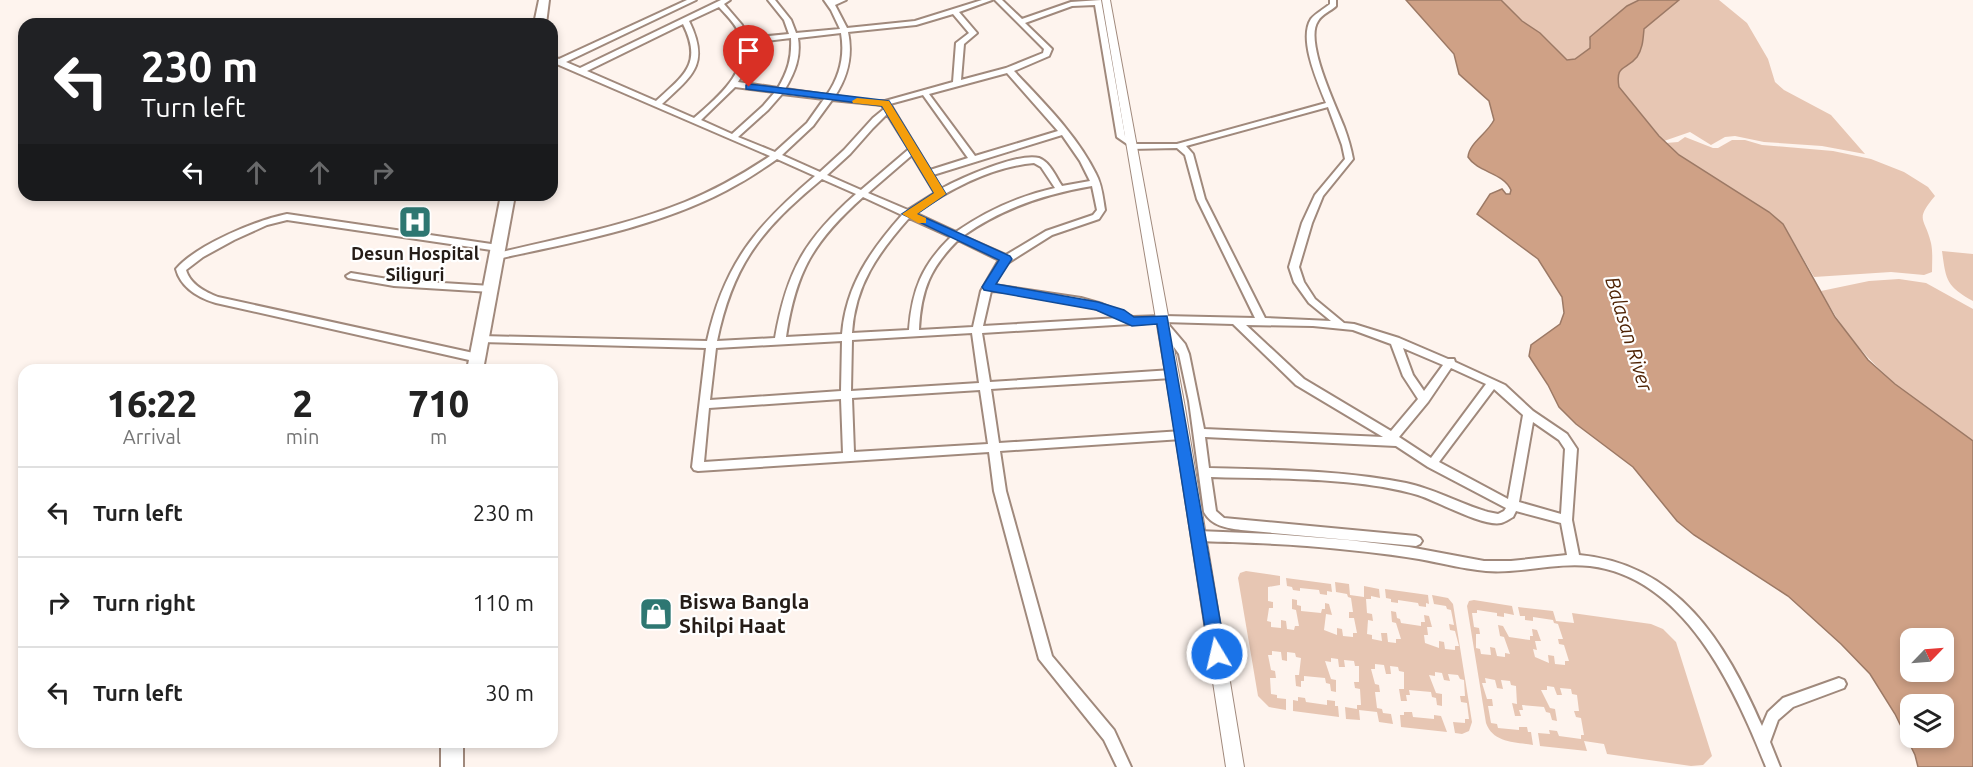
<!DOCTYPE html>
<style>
body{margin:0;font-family:Ubuntu,sans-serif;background:#f2f2f2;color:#222;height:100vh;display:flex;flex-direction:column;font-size:22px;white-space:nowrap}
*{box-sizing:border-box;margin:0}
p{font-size:20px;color:#767676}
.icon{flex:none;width:33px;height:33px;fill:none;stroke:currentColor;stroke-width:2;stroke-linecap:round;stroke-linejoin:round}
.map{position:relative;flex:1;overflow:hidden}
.side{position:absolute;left:18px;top:364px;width:540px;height:384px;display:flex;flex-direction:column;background:#fff;border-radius:18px;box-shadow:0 3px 9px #0003}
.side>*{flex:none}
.banner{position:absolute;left:18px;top:18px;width:540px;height:183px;border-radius:18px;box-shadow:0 3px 9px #0003;background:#202124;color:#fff;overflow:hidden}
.needle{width:39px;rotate:65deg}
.fabs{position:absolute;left:1900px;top:628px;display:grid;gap:12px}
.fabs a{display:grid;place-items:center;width:54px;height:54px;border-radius:12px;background:#fff;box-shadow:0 3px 9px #0003;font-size:30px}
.pin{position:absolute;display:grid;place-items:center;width:51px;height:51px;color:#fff;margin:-62px -26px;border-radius:50% 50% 50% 0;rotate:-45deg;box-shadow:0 0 6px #0007}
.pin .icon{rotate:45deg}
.me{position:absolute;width:66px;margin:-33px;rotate:351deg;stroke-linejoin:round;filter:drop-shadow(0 0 4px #0008)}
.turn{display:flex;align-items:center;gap:21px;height:126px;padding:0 24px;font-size:27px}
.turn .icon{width:78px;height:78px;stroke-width:2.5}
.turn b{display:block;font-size:42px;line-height:51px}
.lanes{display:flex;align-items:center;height:57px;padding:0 24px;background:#0003;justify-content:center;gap:30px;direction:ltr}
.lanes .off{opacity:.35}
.eta{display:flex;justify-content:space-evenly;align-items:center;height:102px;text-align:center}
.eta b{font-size:36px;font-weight:800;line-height:42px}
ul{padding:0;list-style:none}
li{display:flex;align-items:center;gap:18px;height:90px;padding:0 24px;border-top:2px solid #e0e0e0}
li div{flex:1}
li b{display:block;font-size:22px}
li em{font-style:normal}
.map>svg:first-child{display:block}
</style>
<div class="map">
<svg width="1973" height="767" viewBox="0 0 1973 767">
<rect width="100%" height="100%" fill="#fef4ee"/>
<g fill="#e7c6b3">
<path d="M1501,0H1639C1619,11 1605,23 1589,41L1590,48L1575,59L1567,60L1540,33L1522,21Z"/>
<path d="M1679,0H1719L1747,23L1768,59L1775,82L1784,90L1831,115L1865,154L1822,146L1764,142L1735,136L1725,137L1711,145L1690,132L1664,141L1618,87C1615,64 1626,71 1637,57C1643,48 1643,39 1644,29Z"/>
<path d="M1685,137L1713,148H1718L1732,140H1745L1762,145L1833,151L1871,159L1904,172L1928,187L1935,196C1914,221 1925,217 1931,243C1933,252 1932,262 1932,272L1924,275L1891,272L1814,277L1783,224L1769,212L1679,155L1666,143L1678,142Z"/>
<path d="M1942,251L1973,254V301C1946,286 1946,280 1942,251Z"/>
<path d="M1899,279L1926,283L1973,309V441C1909,398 1857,360 1821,291L1869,281Z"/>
<path d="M1246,571L1280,576V585L1268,587V601L1273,602V608H1269L1267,621L1271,622V627L1281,628V620L1286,621L1287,629L1294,630L1295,626H1299L1296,610L1292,609V599L1297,600V605L1301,606V611L1321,613L1322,609H1325V603L1329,604L1332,615L1326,614L1324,630L1337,635V628L1342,629L1343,636L1353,637V633H1357L1354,618H1349V612H1353L1351,598L1348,597L1347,594L1336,592L1335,582L1349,584L1350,595L1364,597V586L1379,589L1380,598L1371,596V599H1366L1367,613L1372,614L1373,621L1368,620L1367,634L1372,635V639L1382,641L1381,633H1387L1388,642L1396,643V639H1401L1396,623L1392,622L1391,611L1396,612L1397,618L1400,619L1401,623L1421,626V622H1425L1424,615L1429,616L1432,627H1427L1428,635H1424L1425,643L1439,648V641L1444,642L1445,649L1455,650V646H1459L1455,631L1450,630L1449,624L1454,625L1451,610L1447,609L1446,606L1434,604L1432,595L1448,598L1453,604L1472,722L1469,731L1462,734L1455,733L1453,722L1465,723V719H1469L1467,703L1461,702L1460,696H1465L1464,680L1460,679L1458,675L1448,674L1450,681L1444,680L1442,673L1435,672V676L1429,675L1436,693L1442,694V706L1437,705L1436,698L1432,697L1431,692L1409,690L1410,695H1406L1407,701H1401L1399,689H1404V672L1399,671L1398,667L1390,666L1391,674H1386L1384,665L1375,664V669H1371L1375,684L1379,685L1380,692H1375L1377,708L1382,709L1383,713L1391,714L1393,724L1379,722L1377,712L1359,710L1360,720L1346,719L1345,707L1357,709V705H1361L1360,689L1355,688L1354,682H1359V666H1355L1354,661L1344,660L1345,667H1339L1338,659L1331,658V662L1325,661L1331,679L1336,680V692L1331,691L1330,684L1326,683L1325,678L1304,676V681H1301V687L1296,686L1295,675H1299L1301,658L1296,657L1295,653L1287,652V661L1282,660L1281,652L1272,651V655H1268L1271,670L1275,671L1276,678H1270L1271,694L1277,695V698L1286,699V710L1269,707L1258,696L1238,578L1240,573Z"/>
<path d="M1286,578L1331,584L1332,592L1327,591V595L1320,594L1319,590L1300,588V591L1293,590L1292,587L1287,586Z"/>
<path d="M1385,589L1428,595L1429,604L1426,603V607L1419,606L1418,603L1398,600V603L1391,602V599L1386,598Z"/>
<path d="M1474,600L1512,606L1514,615L1504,613V617L1497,616V613L1477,610V613H1472L1474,627L1479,628L1480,634H1476V648L1480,649L1481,654L1491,655L1490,647L1495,648L1497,656L1505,657V653L1510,654L1504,637L1500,636L1498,625L1503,626L1509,637L1530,640V636H1533L1532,629L1537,630L1541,641H1535L1537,650L1533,649L1535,657L1549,663L1548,655L1554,656L1555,664L1565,665V661H1569L1564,645L1559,644L1558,639H1563L1558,624L1554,623L1553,620L1533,617V621L1525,620V616H1520L1518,607L1553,611L1556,621L1574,623L1572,613L1651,624L1663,629L1676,642L1712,756L1703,765L1691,766L1607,754L1604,744L1584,741L1587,751L1540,746L1538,733L1550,734L1549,730L1557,731L1559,736L1581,739V735H1584L1581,718L1576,717L1574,711H1579L1577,695L1572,694L1571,689L1560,688L1562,695H1557L1554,687L1547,686V690H1541L1550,708L1555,709L1557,721L1552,720L1550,713L1546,712L1544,707L1522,705L1523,710H1519L1521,716H1515L1512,703L1517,704L1516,686L1511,685L1510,681L1501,680L1503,689L1497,688L1495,680L1485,678L1486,683H1482L1487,699H1492L1493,706H1488L1491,723L1497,724L1498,728L1519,730V727H1527L1528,732H1531L1533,745C1515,742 1493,743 1486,723L1467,606L1469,601Z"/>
<path d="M1298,697L1305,698L1306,702L1327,705V700L1335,701V706H1338L1339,717L1293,711V700L1298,701Z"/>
<path d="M1404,712H1412L1413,717L1434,719V715L1441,716L1447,732L1401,727L1400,715H1404Z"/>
</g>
<path fill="#cfa186" stroke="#9c7965" stroke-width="1.5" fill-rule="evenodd" d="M1406,0H1501L1522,21L1540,33L1567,60L1575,59L1590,48V37L1627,6L1639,0H1679L1644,29C1643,39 1643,48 1637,57C1626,71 1615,64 1619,87L1659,136L1679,155L1769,212L1783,224L1835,317L1868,360L1895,384L1973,441V767H1918L1915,755L1895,714L1870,674L1841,644L1788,596L1694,535L1677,521L1633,467L1576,424L1559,407L1548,385L1529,356L1531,345L1560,324L1564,313L1562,297L1538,259L1477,214L1490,194L1502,189L1506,194H1510L1511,190C1503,172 1478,173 1468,157C1469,143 1487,134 1494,120L1489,101L1459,74L1454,54ZM1911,639H1944V672H1911ZM1911,705H1944V738H1911Z"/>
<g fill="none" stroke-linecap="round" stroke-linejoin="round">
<defs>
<g id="minor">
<path d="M687,0H696L566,62L580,68L721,0H730L724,4L742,25L748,38L789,34L784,20L768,0H775L791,20L796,33L840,29L831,10L824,0H846L835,5L847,28L915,21L982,0H992L959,12L977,33L964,44L961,80L1006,68L1043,53L1044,49L995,0H1002L1022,19L1071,2L1101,0L1125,136L1136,144H1177L1326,103C1318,83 1298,39 1311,19C1316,13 1324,9 1330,4V0H1336V6C1331,11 1322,14 1318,21C1304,41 1336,106 1344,127C1348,138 1351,148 1353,159L1323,196L1312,223L1299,267L1304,282L1315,299L1344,323L1354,324L1399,338L1448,359H1454L1455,362L1505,385L1533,411L1567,434L1577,449L1572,520L1579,555C1678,564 1725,642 1762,726L1768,712L1783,698L1839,678L1844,680L1846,684L1844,688L1793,707L1778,720L1770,742L1780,767H1766C1735,688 1684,577 1590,566C1555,562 1521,574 1486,571C1464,569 1441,563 1419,559C1382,553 1344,549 1307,546C1281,544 1255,543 1230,542C1218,541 1205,543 1194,539L1192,536L1194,533L1198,531L1273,534L1348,540L1409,547L1484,561H1511L1567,555L1561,523L1516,511L1513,517C1509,519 1505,522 1501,523C1483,527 1437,501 1418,495C1356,477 1275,479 1211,477L1216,511L1224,518L1416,536L1420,538L1422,541L1420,544L1416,546L1241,530C1226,528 1212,526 1204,512L1189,401L1179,354L1159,326L1160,324H1168L1185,344L1189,354L1204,429L1383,437L1296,385L1233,324L1163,322L982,333L990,382L1172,370L1177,374L1172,378L991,389L999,443L1182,431L1186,432L1187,435L1186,438L1182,439L1000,451L1006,491L1052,656L1114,730L1131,767H1117L1104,740L1039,659L994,491L989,452L698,471L694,470L692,467L706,348L481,342L476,339L481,336L707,341C724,264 756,226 815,176L777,159C764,168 751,177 738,184C668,225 575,242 497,259L494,258L492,256L494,254C558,238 623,227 685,202C715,190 743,174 770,156L552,62V57L559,59ZM1095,5L1117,137L1130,146V149L1177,148L1185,155L1197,199L1255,318L1163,316L1133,317L1102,304L1081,298L994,285L1006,264L1052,235L1099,219L1105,210C1103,198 1102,185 1096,174C1077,135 1043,102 1014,71L1049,56L1052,49L1025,23L1072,6ZM719,7C726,15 735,23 739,33C754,68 718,97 694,118L662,104C693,75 710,64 689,21ZM953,14L969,33L956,43L953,82L885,101H871L835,96C848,76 853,56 848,32L916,25ZM683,24C703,64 684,75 656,101L587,71ZM841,33C845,56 840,76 827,95L785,89C795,72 801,57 798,38ZM791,38C792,58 788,71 778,88L738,82C746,70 752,58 749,43ZM1007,73L1058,131L975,156L929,94ZM735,87L775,92L763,106L732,134L701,120ZM782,94L824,99L807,123L775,152L738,137L768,110ZM923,95L968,158L930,170L890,104ZM832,100L882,105L884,109L873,118L844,150L820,172L782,155L813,126ZM1328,107L1342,145L1345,159L1315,195L1302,223L1289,267L1294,282L1309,303L1331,321L1265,318L1205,199L1193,154L1186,146ZM887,114L909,149L861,190L827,175L850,154L873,128ZM1062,135L1080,161L1090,181L1062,186C1056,177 1050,162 1039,158C1019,152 959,179 941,189L933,175ZM912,155L935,193L908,210L868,193ZM1034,163L1041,167L1055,188C1019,196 986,211 956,232L915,213C950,189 991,167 1034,163ZM822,179L856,194C805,239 787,270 775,338L717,341C733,263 762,229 822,179ZM1092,186L1097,210L1093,215L1046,231L1006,255L963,236C1002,208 1045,194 1092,186ZM863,197L902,215C871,250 846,285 842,334L786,337C796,271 813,242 863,197ZM909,218L951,237C922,265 912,290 909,330L852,333C855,285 878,253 909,218ZM958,240L999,260L981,291L973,327L919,330C921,290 930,268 958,240ZM991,291C1027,292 1086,301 1119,318L983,326ZM1246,325L1313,326L1353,330L1391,344L1403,376L1418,399L1391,431L1304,379ZM972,333L979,383L851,391L852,340ZM842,341L841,391L710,400L716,348ZM1403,348L1443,365L1424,391L1413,375ZM1451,368L1486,384L1431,458L1399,437L1428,402ZM1494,389L1523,415L1508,499L1439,462ZM980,390L988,444L854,452L852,398ZM841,399L843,453L704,462L709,408ZM1533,422L1559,440L1565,449L1561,514L1519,502ZM1205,437L1396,446L1428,467L1506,508L1504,511L1498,514L1488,512C1460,504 1435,489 1406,483C1342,470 1275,470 1209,468Z"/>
<path d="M287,214L498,245L503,248L498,251L287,220L267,225L234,240L203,257L186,270C190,284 205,292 218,297L478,354L483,358L482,361L478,362L216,303C199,298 181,288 176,269C196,245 257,220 287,214Z"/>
<path d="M351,273L394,280L491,286L496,289L491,292L394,286L348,278L346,276Z"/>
</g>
<path id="tertiary" d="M1102,0H1110L1185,408L1244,767H1226L1171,408Z"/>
<g id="primary">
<path d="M539,0H549L546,24H534Z"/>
<path d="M501,195H515L483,370H467Z"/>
<rect x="441" y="742" width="22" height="25"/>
</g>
</defs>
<use href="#minor" stroke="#a0897c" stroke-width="4"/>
<use href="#tertiary" stroke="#a0897c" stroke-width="2"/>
<use href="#primary" stroke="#a0897c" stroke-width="4"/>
<use href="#minor" fill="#fff" fill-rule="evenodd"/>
<use href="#tertiary" fill="#fff" fill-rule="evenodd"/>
<use href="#primary" fill="#fff" fill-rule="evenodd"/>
</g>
<path fill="#1a73e8" stroke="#114b97" stroke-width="1.5" d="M749,84L889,101L946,194L917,214L1010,256L1012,259L996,284L1098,302L1124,310L1134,317L1167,316L1226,654L1223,659L1217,662L1211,659L1209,654L1157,324L1132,326L1096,310L984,290L982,287L999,260L902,214L934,193L882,106L746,89V85Z"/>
<path fill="#f59e0b" d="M857,98L889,101L946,194L917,214L926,218V223H918L902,214L934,193L882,106L853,103L852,101Z"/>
<defs>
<symbol id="hospital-square" viewBox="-11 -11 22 22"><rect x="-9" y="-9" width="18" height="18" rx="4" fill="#2e7772" stroke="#fff"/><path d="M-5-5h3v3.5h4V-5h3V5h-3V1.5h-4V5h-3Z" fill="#fff"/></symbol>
<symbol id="shop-square" viewBox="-11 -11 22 22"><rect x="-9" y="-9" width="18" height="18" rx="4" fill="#2e7772" stroke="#fff"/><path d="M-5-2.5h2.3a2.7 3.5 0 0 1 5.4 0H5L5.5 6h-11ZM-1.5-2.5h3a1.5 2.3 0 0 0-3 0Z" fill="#fff"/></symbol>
</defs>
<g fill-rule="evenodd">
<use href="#hospital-square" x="396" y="203" width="38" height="38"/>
<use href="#shop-square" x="637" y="595" width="38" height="38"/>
</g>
<g text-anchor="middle" stroke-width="4.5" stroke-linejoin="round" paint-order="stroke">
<g font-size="18" font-weight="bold" fill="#251c17" stroke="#fff">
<text x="415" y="260">Desun Hospital<tspan x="415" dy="21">Siliguri</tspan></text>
</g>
<g font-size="20" font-style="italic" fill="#4f2304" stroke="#fff">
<text transform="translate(1629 334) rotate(73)" y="7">Balasan River</text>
</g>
<g font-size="21" font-weight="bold" fill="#251c17" stroke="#fff" text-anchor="start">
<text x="679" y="609">Biswa Bangla<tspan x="679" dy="24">Shilpi Haat</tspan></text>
</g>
</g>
</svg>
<div class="fabs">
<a><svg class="needle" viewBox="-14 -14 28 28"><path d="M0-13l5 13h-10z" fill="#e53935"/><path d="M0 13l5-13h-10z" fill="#767676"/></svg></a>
<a><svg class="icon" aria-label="layers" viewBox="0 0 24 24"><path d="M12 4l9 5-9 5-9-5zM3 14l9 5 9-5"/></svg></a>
</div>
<div class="pin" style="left:749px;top:87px;background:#d93025"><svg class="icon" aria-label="arrive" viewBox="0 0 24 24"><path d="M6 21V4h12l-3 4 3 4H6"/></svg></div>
<svg class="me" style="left:1217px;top:654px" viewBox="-20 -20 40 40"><circle r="17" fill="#1a73e8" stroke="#fff" stroke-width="3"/><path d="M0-11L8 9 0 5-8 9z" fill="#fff"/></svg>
<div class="banner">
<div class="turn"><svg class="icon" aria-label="left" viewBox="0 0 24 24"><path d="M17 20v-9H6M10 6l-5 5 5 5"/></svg><div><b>230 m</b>Turn left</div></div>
<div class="lanes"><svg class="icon" aria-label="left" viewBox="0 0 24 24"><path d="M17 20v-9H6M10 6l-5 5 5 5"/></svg><svg class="icon off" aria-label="ahead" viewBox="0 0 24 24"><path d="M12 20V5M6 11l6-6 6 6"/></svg><svg class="icon off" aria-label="ahead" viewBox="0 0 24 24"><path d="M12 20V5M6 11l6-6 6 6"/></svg><svg class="icon off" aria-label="right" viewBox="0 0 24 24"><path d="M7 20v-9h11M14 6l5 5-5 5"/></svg></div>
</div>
<section class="side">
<div class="eta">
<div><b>16:22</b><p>Arrival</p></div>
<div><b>2</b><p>min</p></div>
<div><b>710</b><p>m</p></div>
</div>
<ul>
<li><svg class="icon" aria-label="left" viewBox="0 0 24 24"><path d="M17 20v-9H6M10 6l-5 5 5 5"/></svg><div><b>Turn left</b></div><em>230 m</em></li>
<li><svg class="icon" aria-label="right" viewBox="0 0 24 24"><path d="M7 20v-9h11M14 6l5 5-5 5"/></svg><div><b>Turn right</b></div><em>110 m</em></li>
<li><svg class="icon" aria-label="left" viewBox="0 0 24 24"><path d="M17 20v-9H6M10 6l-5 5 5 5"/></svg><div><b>Turn left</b></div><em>30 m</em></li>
</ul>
</section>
</div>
